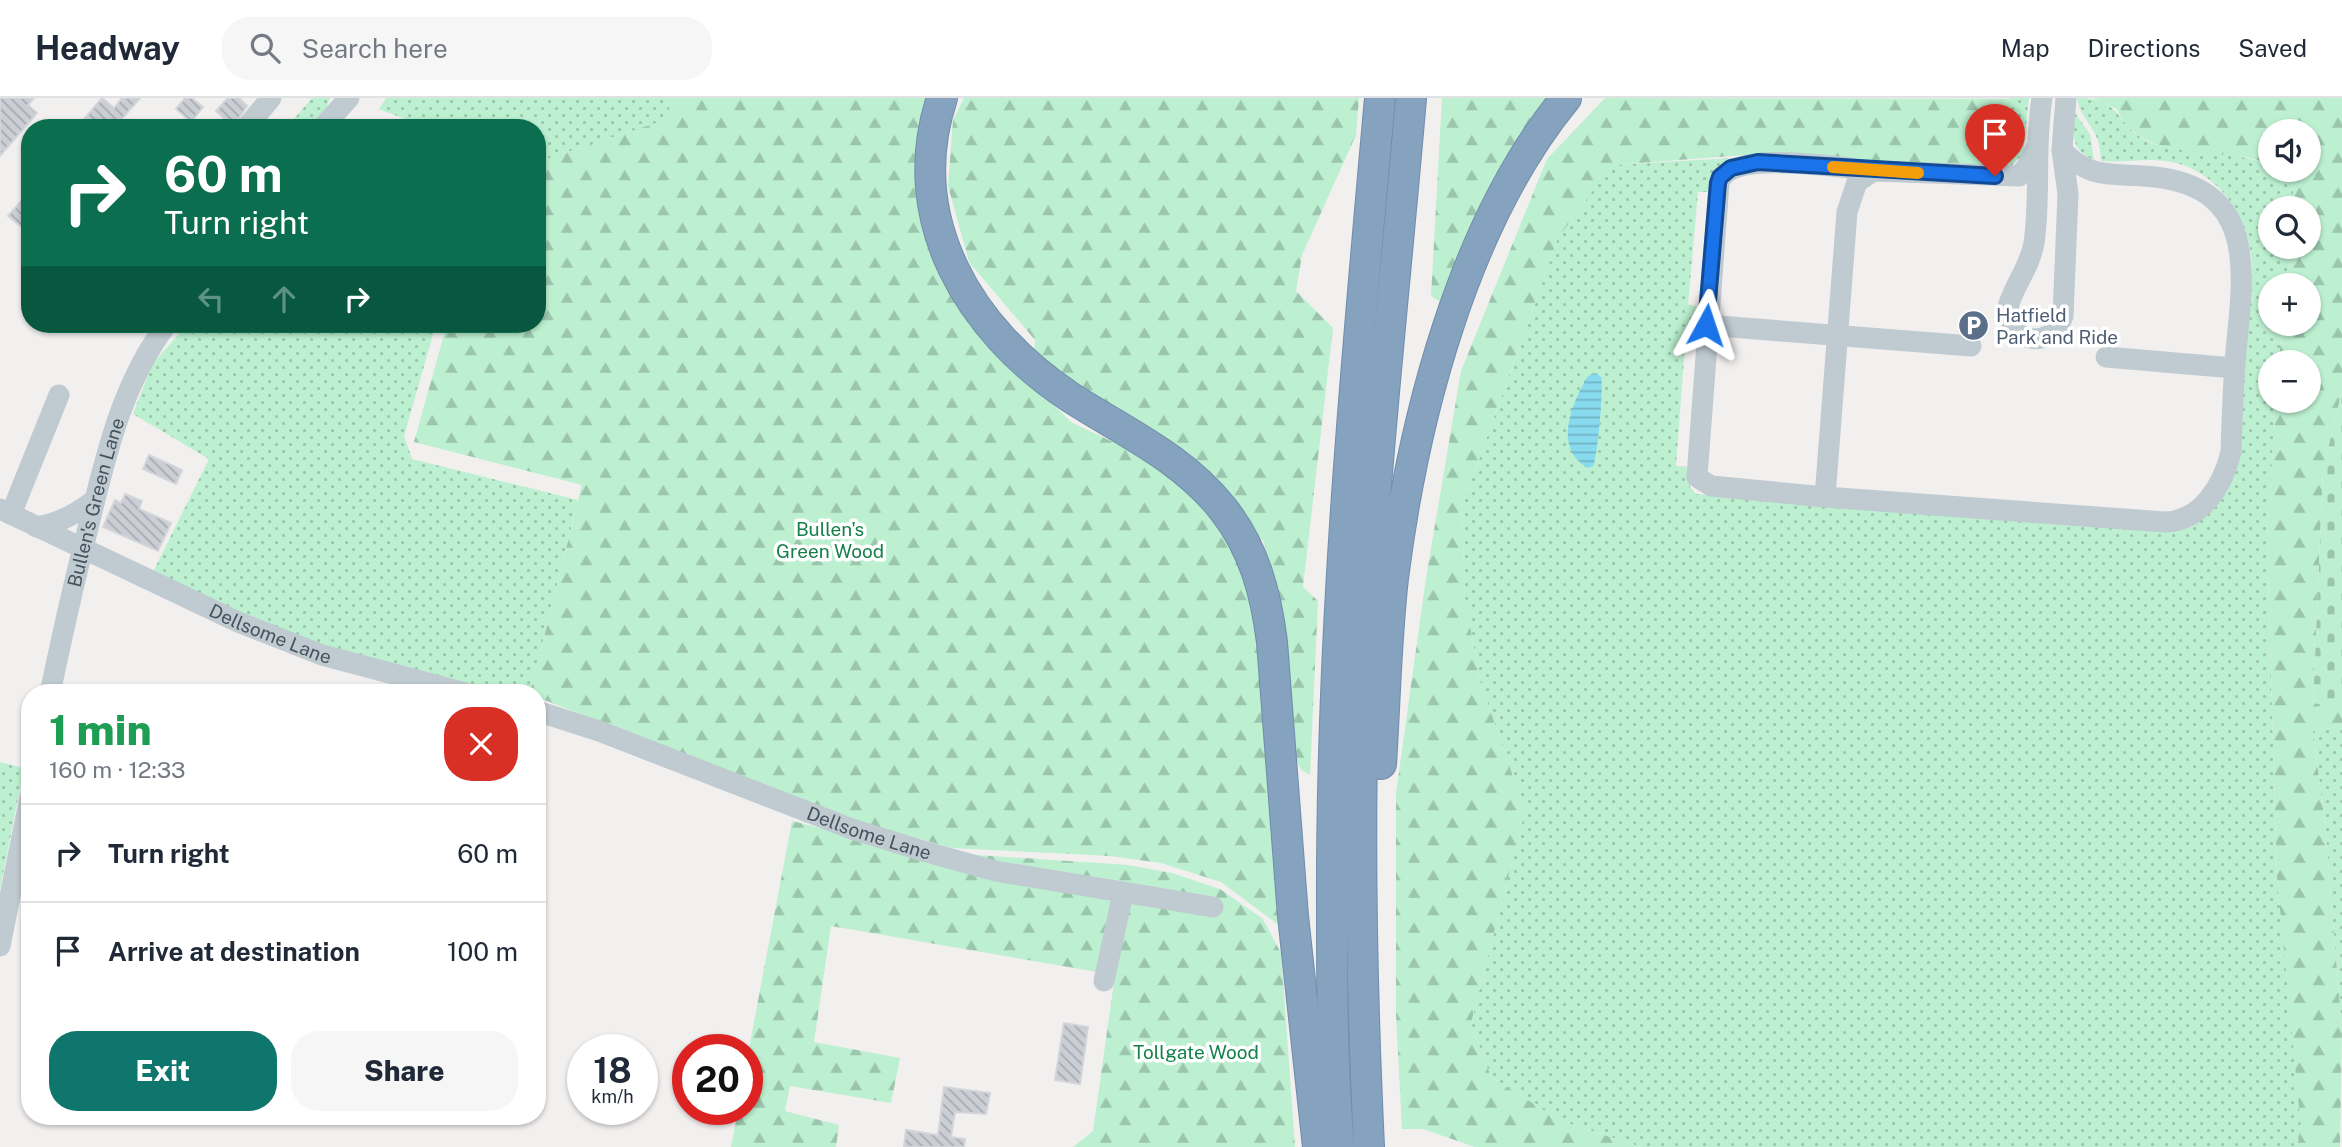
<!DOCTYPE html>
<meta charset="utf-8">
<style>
body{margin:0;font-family:"Public Sans",sans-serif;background:#f6f6f7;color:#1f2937;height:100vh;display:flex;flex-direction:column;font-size:26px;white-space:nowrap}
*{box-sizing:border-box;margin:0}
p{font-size:23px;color:#747a83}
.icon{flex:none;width:38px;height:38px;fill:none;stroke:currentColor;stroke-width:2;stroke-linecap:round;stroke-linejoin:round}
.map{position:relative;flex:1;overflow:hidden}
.sheet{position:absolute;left:21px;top:586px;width:525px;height:441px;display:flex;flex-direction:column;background:#fff;border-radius:28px;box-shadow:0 2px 5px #0004}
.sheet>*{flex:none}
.banner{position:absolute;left:21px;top:21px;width:525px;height:214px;border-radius:28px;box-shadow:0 2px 5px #0004;background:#0b6e4f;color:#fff;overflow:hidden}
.fabs{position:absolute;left:2258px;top:21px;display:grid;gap:14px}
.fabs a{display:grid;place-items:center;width:63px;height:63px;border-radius:50%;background:#fff;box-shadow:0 2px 5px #0004;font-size:35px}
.speed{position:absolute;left:567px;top:936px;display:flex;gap:14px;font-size:35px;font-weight:700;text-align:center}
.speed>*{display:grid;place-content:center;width:91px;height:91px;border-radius:50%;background:#fff;box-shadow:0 2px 5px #0004;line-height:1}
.speed small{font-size:18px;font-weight:400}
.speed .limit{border:10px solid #d22;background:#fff;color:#111}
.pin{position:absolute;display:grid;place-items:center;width:60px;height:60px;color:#fff;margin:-72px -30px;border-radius:50% 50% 50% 0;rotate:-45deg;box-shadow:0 0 7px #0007}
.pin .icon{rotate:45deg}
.me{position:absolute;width:77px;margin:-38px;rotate:5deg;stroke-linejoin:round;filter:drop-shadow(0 0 5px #0008)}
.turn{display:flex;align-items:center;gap:24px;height:147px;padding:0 28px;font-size:32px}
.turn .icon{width:91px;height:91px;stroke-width:2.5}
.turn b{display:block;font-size:49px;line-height:60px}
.lanes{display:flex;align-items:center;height:66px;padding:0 28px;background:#0003;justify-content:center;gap:35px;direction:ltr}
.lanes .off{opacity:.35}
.round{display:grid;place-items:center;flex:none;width:74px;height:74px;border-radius:28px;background:#f6f6f7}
.summary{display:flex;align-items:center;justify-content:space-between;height:119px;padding:0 28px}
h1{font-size:42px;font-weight:800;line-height:52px;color:#1e9e55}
.cta{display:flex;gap:14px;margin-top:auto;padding:14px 28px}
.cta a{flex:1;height:80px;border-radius:28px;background:#0f766e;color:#fff;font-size:28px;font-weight:800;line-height:80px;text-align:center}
.cta a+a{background:#f6f6f7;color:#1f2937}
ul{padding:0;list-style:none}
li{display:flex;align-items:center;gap:21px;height:98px;padding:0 28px;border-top:2px solid #e0e1e3}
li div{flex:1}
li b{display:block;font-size:26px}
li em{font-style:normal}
header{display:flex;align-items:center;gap:42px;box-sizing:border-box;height:98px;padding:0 35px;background:#fff;border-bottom:2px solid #e0e1e3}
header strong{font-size:33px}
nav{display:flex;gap:38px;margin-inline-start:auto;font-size:24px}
.search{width:490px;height:63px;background:#f6f6f7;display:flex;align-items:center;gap:18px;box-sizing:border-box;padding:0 24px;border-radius:28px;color:#747a83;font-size:26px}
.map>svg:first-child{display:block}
</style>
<header>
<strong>Headway</strong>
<div class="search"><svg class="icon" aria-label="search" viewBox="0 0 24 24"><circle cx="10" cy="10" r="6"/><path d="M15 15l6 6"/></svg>Search here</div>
<nav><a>Map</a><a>Directions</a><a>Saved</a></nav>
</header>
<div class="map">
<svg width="2342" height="1049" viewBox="0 0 2342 1049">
<defs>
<pattern id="grass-dots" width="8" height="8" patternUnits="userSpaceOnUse" patternTransform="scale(1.75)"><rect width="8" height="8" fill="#bcf0d0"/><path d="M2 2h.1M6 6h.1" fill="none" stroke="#9bc5ac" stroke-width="1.8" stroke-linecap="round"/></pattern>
<pattern id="forest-firs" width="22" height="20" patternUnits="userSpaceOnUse" patternTransform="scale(1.75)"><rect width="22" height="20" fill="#bcf0d0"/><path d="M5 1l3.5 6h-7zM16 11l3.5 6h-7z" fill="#9bc5ac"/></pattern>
<pattern id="cemetery-stones" width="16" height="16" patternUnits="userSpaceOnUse" patternTransform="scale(1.75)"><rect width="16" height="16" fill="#bcf0d0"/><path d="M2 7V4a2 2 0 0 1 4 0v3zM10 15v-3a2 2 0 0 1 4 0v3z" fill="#9bc5ac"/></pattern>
<pattern id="water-rules" width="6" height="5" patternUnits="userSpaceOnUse" patternTransform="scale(1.75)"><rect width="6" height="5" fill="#88daee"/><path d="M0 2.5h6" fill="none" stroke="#71b3c4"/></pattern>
<pattern id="building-back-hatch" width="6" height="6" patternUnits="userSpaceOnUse" patternTransform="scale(1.75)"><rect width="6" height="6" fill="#cbced4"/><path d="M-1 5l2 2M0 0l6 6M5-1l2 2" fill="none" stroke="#a7aaaf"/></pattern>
</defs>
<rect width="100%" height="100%" fill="#f2efef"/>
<g fill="url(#grass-dots)">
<path d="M312,0H330L325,14L308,30H286Z"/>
<path d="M386,0H675L663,23L537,64V30H429L379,11Z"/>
<path d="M2010,0H2029L2023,57L2010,69H1971Z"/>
<path d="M2077,0C2126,0 2113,29 2152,45C2172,52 2192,51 2212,53C2230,56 2248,61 2266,64L2270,66V72L2284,73L2293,92L2295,110H2270V149H2291L2286,187H2270V226H2282L2279,264H2270V303H2276L2267,438L2277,780L2302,1029L2297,1049H1641L1561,1023L1491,979L1471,925L1525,713L1480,583L1465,500L1462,409L1558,140L1611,67L1733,60L1715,72L1709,94H1698L1688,207L1700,209L1698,248L1685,247L1676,368L1689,369L1690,389L1696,396L2165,433L2238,354L2252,167C2250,119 2217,70 2166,63C2144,60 2122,65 2101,63C2100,27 2082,27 2077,0Z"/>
<path d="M2075,15L2090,36L2094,62C2071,53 2072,36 2075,15Z"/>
<path d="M188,226H436L404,338L412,361L578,402L530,595H501L305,544L151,478L209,361L133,316L152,266Z"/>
<path d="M2342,628V933L2325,727L2313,633Z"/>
<path d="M0,664L24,670L0,791Z"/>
</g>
<g fill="url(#forest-firs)">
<path d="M675,0H935L927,20L978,232L1071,324L1169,371L1223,428L1251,491L1271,643L1284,831L1221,784L1161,765L1110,758L952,750L851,722L537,599V595H530L582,387L414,344L447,226H537V64L662,23Z"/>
<path d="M964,0H1359L1356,37L1302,157L1296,193L1333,230L1303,489L1318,503L1310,677L1301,672L1291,650L1283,531L1264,444L1215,384L1034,259L1035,242L969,164L948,88L953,22Z"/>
<path d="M1442,0H1555L1447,208L1431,198Z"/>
<path d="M1605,0L2010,1L1991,47L1971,69L1745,57L1612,67L1558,140L1462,409L1465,500L1480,583L1525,713L1471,925L1491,979L1561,1023L1641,1049H1475L1423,1031H1402L1396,917V695L1426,480L1461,273L1547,61Z"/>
<path d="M2093,0H2342V293L2323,372L2313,608L2342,605V628L2313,633L2325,727L2342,933L2340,1049H2297L2301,1029L2277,780L2267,438L2276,303H2308V264H2279L2282,226H2308V187H2286L2291,149H2308V110H2295L2293,92L2282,72H2308V33H2270V66C2223,47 2140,67 2117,11Z"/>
<path d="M792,723L916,753L1128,767L1172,775L1220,791L1263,821L1281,855L1295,1049H1073L1093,1033L1115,877L831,828L814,944L900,960L891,1005L790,988L785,1013L839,1027L836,1049H731L738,1012H747V961Z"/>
</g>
<path fill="url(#cemetery-stones)" d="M2342,293V605L2313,609L2323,372Z"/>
<path fill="url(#water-rules)" d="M1596,275L1601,279C1604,289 1597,362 1593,368L1588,370C1552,350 1572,305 1588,278Z"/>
<g fill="url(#building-back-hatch)" stroke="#d3d5db" stroke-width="2">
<path d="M0,0H34L28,7L37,15L0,58Z"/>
<path d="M102,0L114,10L122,0H140L114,30H95L84,21Z"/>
<path d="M185,0H192L203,9L191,24L176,11Z"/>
<path d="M228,0H239L247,8L233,29L216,13Z"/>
<path d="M21,103L30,110V136L8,118Z"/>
<path d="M149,357L182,372L176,386L143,371Z"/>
<path d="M125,396L142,403L139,411L171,425L158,453L103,429L115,402L121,405Z"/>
<path d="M1064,925L1088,929L1080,986L1055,982Z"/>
<path d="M944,989L990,995L986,1016L955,1014L951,1039L965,1041L964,1049H904L906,1032L938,1037Z"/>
</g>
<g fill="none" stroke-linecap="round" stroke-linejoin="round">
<defs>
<g id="highway">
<path d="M942,0C902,121 969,232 1070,299C1124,334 1182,359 1223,411C1254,450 1266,496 1272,544L1293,818L1318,1049"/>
<path d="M1381,666C1385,605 1386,542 1393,480C1413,322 1463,125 1566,0"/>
<path d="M1339,1049C1332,968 1332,887 1332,806C1331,536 1356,269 1380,0"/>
<path d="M1369,1049C1362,901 1359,754 1363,606C1370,403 1394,201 1411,0"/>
</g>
</defs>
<use href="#highway" stroke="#708dab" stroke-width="32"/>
<g stroke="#bfcad1" stroke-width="21">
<path d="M2042,0C2034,48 2041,97 2034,145C2030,169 2014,187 2008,209L2013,231C2032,248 2055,242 2063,218L2068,96L2062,52L2066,0"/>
<path d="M246,30L271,0"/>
<path d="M322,30L349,0"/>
<path d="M2036,50L2027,69L2019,78L1873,73L1857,84L1847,114L1825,399L2165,424C2202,423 2223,387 2231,354C2232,321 2233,287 2236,253C2243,177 2259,91 2155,79C2117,74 2091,84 2062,52"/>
<path d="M1706,227L1971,248"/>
<path d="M2106,259L2234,270"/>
<path d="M1825,399L1711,388L1697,379L1719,85C1730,50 1843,70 1873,73"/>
<path id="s1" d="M0,411L238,524L322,557L465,595"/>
<path d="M11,416L59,297"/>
<path d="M36,429C58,426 76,416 93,403"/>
<path id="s2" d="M50,595C60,548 70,501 82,454C102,376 117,291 167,226"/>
<path id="s3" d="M537,613L599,633L852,731L923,753L995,773L1213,809"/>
<path d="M0,848L30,699"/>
<path d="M1104,883L1123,795"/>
</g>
<use href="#highway" stroke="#85a2bf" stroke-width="30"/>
</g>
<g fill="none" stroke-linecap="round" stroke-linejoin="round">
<defs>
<path id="route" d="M1706,227L1718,85L1720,79L1731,70L1758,64L1995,78"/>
</defs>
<use href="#route" stroke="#114b97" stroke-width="18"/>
<use href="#route" stroke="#1a73e8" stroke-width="12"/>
<path stroke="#f59e0b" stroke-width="12" d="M1833,69L1918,75"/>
</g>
<defs>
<symbol id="parking-disc" viewBox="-11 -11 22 22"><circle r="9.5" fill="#5c6f8a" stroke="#fff"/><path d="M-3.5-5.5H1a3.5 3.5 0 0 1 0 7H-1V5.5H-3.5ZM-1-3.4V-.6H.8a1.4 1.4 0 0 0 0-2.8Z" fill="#fff"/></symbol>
</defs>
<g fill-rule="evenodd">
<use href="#parking-disc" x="1956" y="210" width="35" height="35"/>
</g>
<g text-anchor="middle" stroke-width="7" stroke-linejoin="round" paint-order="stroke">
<g font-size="19" fill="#4e5e75" stroke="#fff" text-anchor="start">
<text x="1996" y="224">Hatfield<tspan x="1996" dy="22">Park and Ride</tspan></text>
</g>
<g font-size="19" fill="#46535d" stroke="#fff">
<text dy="7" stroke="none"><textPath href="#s2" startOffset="196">Bullen's Green Lane</textPath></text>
<text dy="7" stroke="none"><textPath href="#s1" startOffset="298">Dellsome Lane</textPath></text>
<text dy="7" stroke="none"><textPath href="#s3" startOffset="354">Dellsome Lane</textPath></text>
</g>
<g font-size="19" fill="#14814a" stroke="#fff">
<text x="830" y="438">Bullen's<tspan x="830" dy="22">Green Wood</tspan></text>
<text x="1196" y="961">Tollgate Wood</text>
</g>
</g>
</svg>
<div class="fabs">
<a><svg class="icon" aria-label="sound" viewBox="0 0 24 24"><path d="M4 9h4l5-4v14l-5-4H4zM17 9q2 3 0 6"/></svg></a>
<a><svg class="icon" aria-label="search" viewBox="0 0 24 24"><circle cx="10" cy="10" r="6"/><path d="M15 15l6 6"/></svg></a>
<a>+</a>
<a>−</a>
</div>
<div class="speed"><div>18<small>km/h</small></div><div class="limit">20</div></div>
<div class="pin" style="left:1995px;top:78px;background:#d93025"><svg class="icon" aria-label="arrive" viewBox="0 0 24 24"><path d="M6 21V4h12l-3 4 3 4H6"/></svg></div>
<svg class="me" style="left:1706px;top:227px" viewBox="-20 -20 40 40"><path d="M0-17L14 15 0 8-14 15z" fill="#1a73e8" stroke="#fff" stroke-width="4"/></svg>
<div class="banner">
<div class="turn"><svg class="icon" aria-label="right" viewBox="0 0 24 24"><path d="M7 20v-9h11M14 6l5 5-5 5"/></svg><div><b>60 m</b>Turn right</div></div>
<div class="lanes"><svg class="icon off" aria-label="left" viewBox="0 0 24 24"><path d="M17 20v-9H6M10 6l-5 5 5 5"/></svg><svg class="icon off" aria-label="ahead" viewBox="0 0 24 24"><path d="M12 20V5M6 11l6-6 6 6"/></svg><svg class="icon" aria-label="right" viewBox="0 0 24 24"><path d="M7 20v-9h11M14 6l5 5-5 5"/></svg></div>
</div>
<section class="sheet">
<div class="summary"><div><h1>1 min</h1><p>160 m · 12:33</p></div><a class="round" style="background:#d93025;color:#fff"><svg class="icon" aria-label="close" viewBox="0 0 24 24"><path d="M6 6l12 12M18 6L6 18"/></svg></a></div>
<ul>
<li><svg class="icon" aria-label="right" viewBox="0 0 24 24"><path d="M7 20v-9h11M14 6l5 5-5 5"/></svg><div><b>Turn right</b></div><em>60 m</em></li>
<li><svg class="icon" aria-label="arrive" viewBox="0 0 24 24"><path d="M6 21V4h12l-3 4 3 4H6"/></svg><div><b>Arrive at destination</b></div><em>100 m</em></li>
</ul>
<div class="cta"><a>Exit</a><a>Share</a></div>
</section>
</div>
